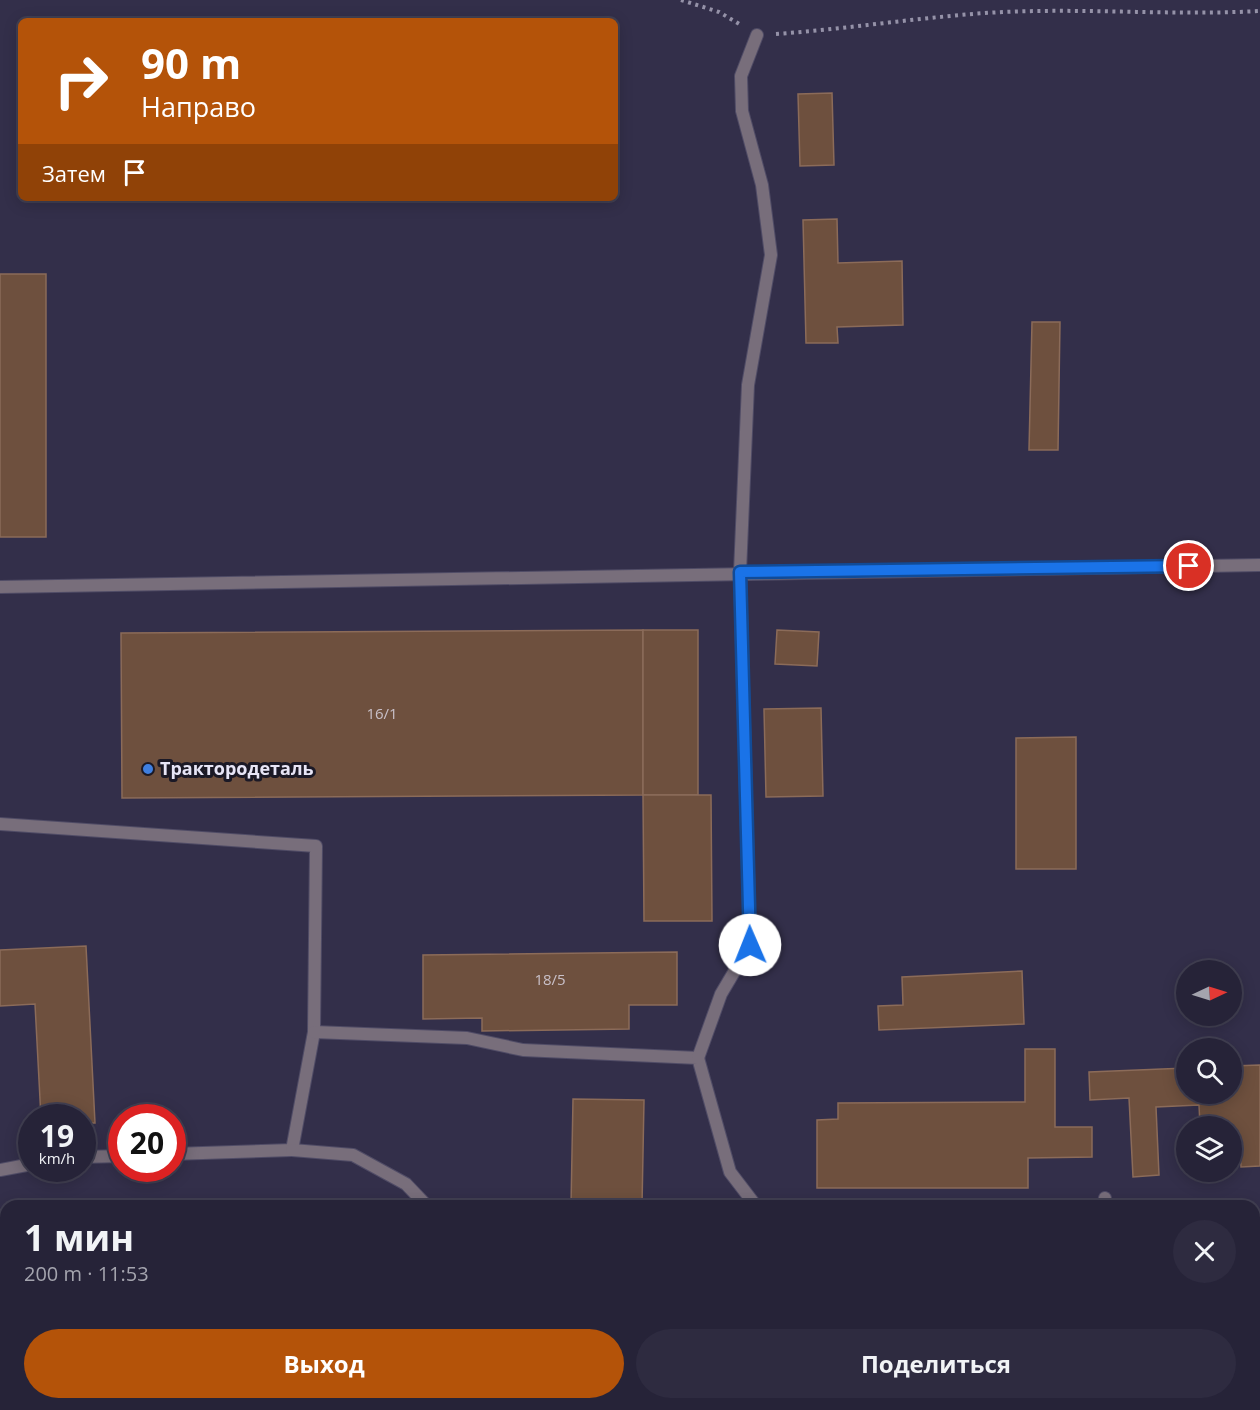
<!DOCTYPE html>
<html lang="ru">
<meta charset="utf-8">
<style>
body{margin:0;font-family:"Open Sans",sans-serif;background:#2e2b40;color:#f1f3f6;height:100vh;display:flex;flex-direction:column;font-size:22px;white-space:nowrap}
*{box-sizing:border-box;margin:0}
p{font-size:20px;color:#a4a4ae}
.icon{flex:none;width:33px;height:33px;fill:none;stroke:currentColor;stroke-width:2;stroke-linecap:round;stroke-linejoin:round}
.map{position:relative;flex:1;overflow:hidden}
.drawer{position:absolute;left:0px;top:1200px;width:1260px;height:210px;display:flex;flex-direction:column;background:#262338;border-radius:18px 18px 0 0;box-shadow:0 3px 15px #0003,0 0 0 2px #424053}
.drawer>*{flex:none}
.banner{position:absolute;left:18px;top:18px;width:600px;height:183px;border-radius:9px;box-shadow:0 3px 15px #0003,0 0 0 2px #424053;background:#b45309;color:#fff;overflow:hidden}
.needle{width:39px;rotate:86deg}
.fabs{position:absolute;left:1176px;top:960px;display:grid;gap:12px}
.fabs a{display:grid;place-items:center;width:66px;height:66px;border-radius:50%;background:#262338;box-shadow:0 3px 15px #0003,0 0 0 2px #424053;font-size:30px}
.speed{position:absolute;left:18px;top:1104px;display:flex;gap:12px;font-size:30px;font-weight:700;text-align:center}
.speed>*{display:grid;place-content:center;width:78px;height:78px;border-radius:50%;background:#262338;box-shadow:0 3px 15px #0003,0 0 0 2px #424053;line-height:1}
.speed small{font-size:15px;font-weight:400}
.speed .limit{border:9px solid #d22;background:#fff;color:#111}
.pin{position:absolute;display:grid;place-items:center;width:51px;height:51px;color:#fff;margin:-26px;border:3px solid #fff;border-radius:50%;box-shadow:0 2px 6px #0007}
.me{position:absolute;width:66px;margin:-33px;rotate:359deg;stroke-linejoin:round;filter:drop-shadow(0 0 4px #0008)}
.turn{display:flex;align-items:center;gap:21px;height:126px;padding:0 24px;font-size:27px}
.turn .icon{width:78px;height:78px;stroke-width:2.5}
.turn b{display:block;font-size:42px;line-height:51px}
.then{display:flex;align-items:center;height:57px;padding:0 24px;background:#0003;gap:12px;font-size:22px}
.round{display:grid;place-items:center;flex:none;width:63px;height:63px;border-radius:32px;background:#2e2b40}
.overview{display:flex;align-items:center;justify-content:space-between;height:102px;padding:0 24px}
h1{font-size:36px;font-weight:700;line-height:45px}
.button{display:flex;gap:12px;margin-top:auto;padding:12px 24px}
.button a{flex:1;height:69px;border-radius:36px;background:#b45309;color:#fff;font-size:24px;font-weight:700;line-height:69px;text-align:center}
.button a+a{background:#2e2b40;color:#f1f3f6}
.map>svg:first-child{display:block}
</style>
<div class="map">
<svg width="1260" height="1410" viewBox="0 0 1260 1410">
<rect width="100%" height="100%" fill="#332f4a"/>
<g fill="#6e503e" stroke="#8b6b59" stroke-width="1.5">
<path d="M832,93L834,165L800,166L798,94Z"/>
<path d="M837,219L838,263L902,261L903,325L837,327L838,343H806L803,220Z"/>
<rect x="0" y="274" width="46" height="263"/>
<path d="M1032,322H1060L1058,450H1029Z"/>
<path d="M643,630V795L122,798L121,633Z"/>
<rect x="643" y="630" width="55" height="165"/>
<path d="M777,630L819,632L817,666L775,664Z"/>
<path d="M821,708L823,796L766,797L764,709Z"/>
<path d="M1076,737V869H1016V738Z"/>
<path d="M643,795H711L712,921H644Z"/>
<path d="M86,946L95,1123H82V1118H41L35,1004L0,1006V950Z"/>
<path d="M677,952V1005H629V1029L482,1031V1018L423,1019V955Z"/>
<path d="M1022,971L1024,1024L879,1030L878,1006L903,1005L902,977Z"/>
<path d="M1025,1049H1055V1127H1092V1157L1028,1158V1188H817V1120L838,1119V1103L1025,1102Z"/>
<path d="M1260,1065V1166L1241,1167L1240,1142H1232V1126H1200L1199,1105L1156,1107L1159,1175L1133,1177L1129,1098L1090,1100L1089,1072L1186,1068V1094H1232V1066Z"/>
<path d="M573,1099L644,1100L642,1206H571Z"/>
<rect x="0" y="1210" width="6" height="157"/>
<path d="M975,1404H1036L1037,1410H975Z"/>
</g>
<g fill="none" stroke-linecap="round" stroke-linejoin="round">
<defs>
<g id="lane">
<path d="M0,587L1260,565"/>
<path d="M0,824L316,846L314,1032L292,1150L172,1154"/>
<path d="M314,1032L467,1038L523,1050L698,1058L730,1172L756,1206"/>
<path d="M698,1058L721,994L750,945L740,572L748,385L771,255L762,185L742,111L741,76L757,35"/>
<path d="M292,1150L353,1155L406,1184L427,1206"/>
<path d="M82,1157L122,1156"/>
<path d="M0,1170L32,1164"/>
<path d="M1103,1206L1105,1198"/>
<path d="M1254,1311L1260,1313"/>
<path d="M0,1392L6,1393"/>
<path d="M210,1404L322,1410"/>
<path d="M1079,1404V1410"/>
<path d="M612,1410L615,1404"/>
<path d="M722,1410L801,1404"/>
</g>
</defs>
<use href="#lane" stroke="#504c66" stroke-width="14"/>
<g stroke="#9592a8" stroke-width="4" stroke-dasharray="3 4.5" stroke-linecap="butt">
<path d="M681,0L719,12L741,25"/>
<path d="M776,34C846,29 915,18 985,13C1077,7 1169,16 1260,11"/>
</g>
<use href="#lane" stroke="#786e7b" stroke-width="12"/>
</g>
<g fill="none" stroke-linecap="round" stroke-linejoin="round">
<defs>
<path id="route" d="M750,945L740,572L1189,566"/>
</defs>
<use href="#route" stroke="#114b97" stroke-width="15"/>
<use href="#route" stroke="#1a73e8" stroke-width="10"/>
</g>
<circle fill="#3f7fe0" stroke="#1b1926" stroke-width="2" cx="148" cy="769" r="6"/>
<g text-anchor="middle" stroke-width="6" stroke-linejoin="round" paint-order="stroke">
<g font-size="15" fill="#c9c0c8">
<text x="382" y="719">16/1</text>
<text x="550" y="985">18/5</text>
</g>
<g font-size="18" font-weight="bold" fill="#e7e5f6" stroke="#1b1926" text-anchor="start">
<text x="160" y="775">Трактородеталь</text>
</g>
</g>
</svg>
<div class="fabs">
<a><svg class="needle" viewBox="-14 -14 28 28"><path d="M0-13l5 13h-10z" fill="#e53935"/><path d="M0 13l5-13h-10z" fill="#a4a4ae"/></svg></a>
<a><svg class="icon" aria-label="search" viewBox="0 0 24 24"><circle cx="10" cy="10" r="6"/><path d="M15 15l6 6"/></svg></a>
<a><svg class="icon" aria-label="layers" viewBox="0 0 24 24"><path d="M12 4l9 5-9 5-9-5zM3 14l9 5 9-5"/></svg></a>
</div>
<div class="speed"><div>19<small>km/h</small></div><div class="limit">20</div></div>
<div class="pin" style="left:1189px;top:566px;background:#d93025"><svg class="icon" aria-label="arrive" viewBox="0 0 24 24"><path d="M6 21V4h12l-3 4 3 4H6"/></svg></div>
<svg class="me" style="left:750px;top:945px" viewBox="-20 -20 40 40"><circle r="19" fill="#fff"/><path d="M0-13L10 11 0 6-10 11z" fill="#1a73e8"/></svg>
<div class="banner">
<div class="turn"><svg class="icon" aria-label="right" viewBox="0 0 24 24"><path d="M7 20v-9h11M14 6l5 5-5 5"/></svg><div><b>90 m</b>Направо</div></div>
<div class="then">Затем<svg class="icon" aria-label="arrive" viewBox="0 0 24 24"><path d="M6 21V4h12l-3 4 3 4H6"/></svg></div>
</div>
<section class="drawer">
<div class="overview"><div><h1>1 мин</h1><p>200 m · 11:53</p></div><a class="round"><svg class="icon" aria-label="close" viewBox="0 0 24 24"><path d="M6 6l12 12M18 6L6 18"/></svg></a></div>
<div class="button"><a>Выход</a><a>Поделиться</a></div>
</section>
</div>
